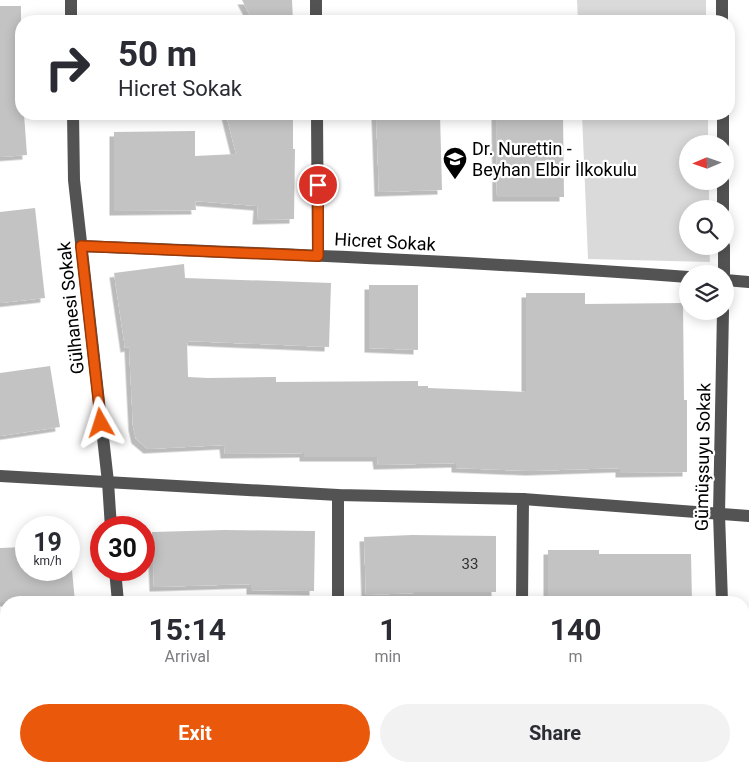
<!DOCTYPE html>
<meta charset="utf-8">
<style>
body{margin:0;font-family:Roboto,sans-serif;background:#f2f2f3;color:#2b2b33;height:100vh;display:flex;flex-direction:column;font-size:19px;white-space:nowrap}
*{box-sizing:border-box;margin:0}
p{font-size:16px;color:#7c7c81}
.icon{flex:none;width:28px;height:28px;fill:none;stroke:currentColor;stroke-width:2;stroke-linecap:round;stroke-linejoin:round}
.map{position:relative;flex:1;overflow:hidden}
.details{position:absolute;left:0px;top:596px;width:750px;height:176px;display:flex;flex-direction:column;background:#fff;border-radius:20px 20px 0 0;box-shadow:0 2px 12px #0003}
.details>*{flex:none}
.banner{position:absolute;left:15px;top:15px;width:720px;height:105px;border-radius:20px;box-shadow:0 2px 12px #0003;background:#fff;color:#2b2b33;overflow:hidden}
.needle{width:32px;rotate:268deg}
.buttons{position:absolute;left:679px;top:135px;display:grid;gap:10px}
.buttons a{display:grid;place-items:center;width:55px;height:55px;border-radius:50%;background:#fff;box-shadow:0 2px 12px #0003;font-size:25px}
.speed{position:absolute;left:15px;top:516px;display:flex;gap:10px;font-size:25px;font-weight:700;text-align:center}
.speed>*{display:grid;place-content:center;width:65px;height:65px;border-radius:50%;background:#fff;box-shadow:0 2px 12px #0003;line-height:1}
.speed small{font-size:12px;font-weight:400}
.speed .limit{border:8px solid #d22;background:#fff;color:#111}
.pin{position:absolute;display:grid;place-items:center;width:42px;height:42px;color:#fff;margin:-21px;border:2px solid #fff;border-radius:50%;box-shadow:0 1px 5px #0007}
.me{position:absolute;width:55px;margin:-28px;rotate:354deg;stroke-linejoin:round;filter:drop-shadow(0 0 4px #0008)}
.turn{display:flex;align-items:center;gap:18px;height:105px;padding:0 20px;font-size:22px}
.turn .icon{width:65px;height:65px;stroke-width:2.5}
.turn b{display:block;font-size:35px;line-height:42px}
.eta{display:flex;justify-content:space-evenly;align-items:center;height:85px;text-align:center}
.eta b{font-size:30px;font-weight:700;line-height:35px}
.cta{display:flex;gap:10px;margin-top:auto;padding:10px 20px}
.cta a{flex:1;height:58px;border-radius:30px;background:#ea580c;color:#fff;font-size:20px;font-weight:700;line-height:58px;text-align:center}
.cta a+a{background:#f2f2f3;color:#2b2b33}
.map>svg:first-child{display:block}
</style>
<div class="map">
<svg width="749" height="772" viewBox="0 0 749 772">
<defs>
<filter id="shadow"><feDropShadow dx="-4.5" dy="4.5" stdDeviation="0" flood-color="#0004"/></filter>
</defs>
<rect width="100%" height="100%" fill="#fff"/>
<g fill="#dadada">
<path d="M577,0H706V21H578Z"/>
<path d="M582,114H708V144H688V181H709V209H688V246H709L710,262L588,259Z"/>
<path d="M0,683H6V766H98V772H0Z"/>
</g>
<g fill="#c3c3c3" filter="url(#shadow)">
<path d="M242,0H292L293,21H253Z"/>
<path d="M0,6H21V114H24L27,155L0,157Z"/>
<path d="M226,114H293V149H295L294,219L257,220L258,206L195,201L196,210L114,211V132L195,131V156L236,154Z"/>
<path d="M376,114H440L442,190L379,192Z"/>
<path d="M496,114H563L564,197H497Z"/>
<path d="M35,208L45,298L0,303V212Z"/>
<path d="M184,264L185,278L331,283L329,347L187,341L188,377L208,378L276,377V382L418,381V386H428V388L526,392V293H585V304L683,303L684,400H687V472L620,473V468L530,471L456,468V463L378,465L377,457H304V453L225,454L224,445L148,449L136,439L133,426L129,347L125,348L114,273Z"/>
<path d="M369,285H418V350L369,348Z"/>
<path d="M50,366L60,427L0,436V373Z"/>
<path d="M224,530L315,531L314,591L251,590V584L154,587L152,532Z"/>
<path d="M412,535L496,536V592H414V593L366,595L364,537Z"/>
<path d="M26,547V570H72L75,602H0V548Z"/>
<path d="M548,550H599V554H691L692,602H629V600L548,601Z"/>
</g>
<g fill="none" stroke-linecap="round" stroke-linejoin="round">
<g stroke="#535353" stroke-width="12">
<path d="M71,0V21"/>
<path d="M316,0V21"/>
<path d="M722,0V21"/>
<path d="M73,114L74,180L108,482L111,528"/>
<path d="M317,114L318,256"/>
<path d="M723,114V144"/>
<path d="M723,181V209"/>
<path d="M81,246C284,254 486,262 688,277"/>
<path d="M724,246V274"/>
<path d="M725,280L749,282"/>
<path d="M0,476L338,495L523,499L749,516"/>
<path d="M115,570L118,602"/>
<path d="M338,602V495"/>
<path d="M522,602L523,499"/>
<path d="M722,602L719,514L723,311"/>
<path d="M0,653L6,652"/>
<path d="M129,766L130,772"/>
<path d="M726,766V772"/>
<path d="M337,772V766"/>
<path d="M520,772V766"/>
</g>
</g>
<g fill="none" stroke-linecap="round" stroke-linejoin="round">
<defs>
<path id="route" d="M101,423L81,246L318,256V185"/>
</defs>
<use href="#route" stroke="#983908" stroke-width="12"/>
<use href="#route" stroke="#ea580c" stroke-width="9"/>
</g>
<defs>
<symbol id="school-pin" viewBox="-11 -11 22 30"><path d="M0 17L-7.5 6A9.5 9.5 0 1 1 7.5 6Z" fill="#000" stroke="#fff"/><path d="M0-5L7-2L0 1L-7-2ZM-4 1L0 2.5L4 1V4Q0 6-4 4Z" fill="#fff"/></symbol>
</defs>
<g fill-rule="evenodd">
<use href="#school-pin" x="441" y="145" width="28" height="38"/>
</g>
<g text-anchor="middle" stroke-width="4.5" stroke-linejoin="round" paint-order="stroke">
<g font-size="15" fill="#313131">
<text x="470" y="569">33</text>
</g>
<g font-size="18" fill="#000" stroke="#fff" text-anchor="start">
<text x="472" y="155">Dr. Nurettin -<tspan x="472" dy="21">Beyhan Elbir İlkokulu</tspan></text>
</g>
<g font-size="18" fill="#000" stroke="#fff">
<text transform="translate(385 242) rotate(3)" y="6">Hicret Sokak</text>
<text transform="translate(71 308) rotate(-96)" y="6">Gülhanesi Sokak</text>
<text transform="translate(703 457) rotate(-89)" y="6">Gümüşsuyu Sokak</text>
</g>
</g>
</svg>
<div class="buttons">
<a><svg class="needle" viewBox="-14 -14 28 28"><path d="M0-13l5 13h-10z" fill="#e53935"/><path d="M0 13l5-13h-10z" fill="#7c7c81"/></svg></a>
<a><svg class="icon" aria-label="search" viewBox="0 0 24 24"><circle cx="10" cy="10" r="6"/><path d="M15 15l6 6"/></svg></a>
<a><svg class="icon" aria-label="layers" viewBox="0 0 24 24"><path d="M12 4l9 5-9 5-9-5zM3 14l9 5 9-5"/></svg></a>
</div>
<div class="speed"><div>19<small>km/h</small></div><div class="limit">30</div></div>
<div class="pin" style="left:318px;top:185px;background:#d93025"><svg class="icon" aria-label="arrive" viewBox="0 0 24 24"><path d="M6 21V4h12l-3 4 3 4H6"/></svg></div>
<svg class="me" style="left:101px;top:423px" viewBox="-20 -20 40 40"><path d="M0-17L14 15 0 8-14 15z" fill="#ea580c" stroke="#fff" stroke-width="4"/></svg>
<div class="banner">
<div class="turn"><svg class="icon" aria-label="right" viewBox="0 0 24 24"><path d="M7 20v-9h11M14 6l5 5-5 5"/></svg><div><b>50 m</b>Hicret Sokak</div></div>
</div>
<section class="details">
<div class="eta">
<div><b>15:14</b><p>Arrival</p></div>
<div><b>1</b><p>min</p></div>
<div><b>140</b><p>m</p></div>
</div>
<div class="cta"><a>Exit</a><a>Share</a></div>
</section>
</div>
